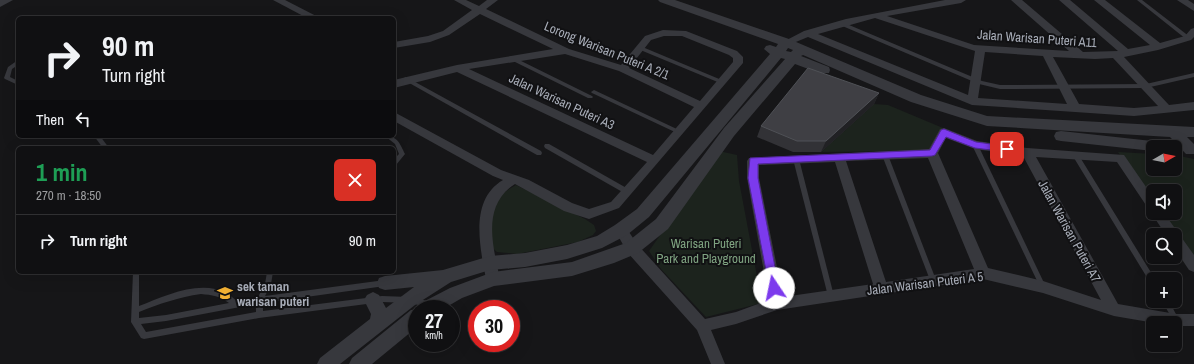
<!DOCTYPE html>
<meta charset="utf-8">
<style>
body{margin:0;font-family:"Archivo Narrow",sans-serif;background:#19191b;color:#f1f3f6;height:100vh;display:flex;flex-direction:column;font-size:15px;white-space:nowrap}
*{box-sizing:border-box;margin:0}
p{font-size:13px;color:#9c9d9f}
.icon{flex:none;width:22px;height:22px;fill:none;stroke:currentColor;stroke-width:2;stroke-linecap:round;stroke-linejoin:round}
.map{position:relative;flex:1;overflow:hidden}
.drawer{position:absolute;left:16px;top:146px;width:380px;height:128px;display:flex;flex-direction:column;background:#101012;border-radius:6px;box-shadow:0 4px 16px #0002,0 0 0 1px #303032}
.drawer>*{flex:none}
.top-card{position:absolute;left:16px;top:16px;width:380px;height:122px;border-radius:6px;box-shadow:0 4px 16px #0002,0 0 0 1px #303032;background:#101012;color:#f1f3f6;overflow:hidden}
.needle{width:26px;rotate:81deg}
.controls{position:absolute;left:1146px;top:140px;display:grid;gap:8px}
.controls a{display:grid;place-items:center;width:36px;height:36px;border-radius:6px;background:#101012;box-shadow:0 4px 16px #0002,0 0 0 1px #303032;font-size:20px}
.speed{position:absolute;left:408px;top:300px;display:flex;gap:8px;font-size:20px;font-weight:700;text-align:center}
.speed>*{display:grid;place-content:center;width:52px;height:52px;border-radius:50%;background:#101012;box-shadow:0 4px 16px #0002,0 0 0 1px #303032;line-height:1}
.speed small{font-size:10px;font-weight:400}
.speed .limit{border:6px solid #d22;background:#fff;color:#111}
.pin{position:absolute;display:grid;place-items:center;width:34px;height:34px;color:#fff;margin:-17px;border-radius:8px;box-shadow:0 2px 6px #0006}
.me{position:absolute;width:44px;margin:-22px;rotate:349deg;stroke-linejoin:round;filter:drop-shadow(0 0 3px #0008)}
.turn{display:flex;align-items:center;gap:14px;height:84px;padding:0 20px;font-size:18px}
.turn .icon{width:52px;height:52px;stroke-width:2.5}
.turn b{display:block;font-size:28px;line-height:34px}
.then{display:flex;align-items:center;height:38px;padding:0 20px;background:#0003;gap:8px;font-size:15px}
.round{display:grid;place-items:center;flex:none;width:42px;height:42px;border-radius:6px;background:#19191b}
.headline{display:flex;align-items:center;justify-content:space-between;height:68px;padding:0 20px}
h1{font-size:24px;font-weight:800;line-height:30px;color:#1e9e55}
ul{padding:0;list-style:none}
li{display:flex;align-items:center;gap:12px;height:52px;padding:0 20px;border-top:1px solid #303032}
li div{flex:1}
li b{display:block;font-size:15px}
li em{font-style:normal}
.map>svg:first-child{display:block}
</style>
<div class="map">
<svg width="1194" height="364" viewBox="0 0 1194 364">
<rect width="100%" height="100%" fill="#161618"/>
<g fill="#1c231d">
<path d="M874,104L888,105L943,128L928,151L821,152Z"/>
<path d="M719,151L737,155L739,181L762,303L706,317L661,269L649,251Z"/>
<path d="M1118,152L1153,154V169H1175V155L1194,159V260L1161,213H1175V191H1153V201Z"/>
<path d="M516,185L585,219L594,225L596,231L593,235L578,242L517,254L497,252L489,245C489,214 485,202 516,185Z"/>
</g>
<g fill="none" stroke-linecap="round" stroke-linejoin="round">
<g fill="#37383d" fill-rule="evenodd">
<path d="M1137,0H1142L1190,37V39H1186Z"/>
<path d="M842,22L982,81L1000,85L1146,84L1194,73V77L1146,88L1000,89L979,84L840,25V24Z"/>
<path d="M640,46L724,81L725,82L724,83H720L638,49V47Z"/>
<path d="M511,56L592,96L593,97L592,98H588L509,59L508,58Z"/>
<path d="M18,60V65L12,69L10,77L18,81V85L5,79L4,78L8,67Z"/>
<path d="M406,77L541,151L542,153L541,155H537L404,80L403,79L404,78Z"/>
<path d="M594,90L681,131L682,132L681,133H677L592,93L591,92Z"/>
<path d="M94,136H100L109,148H103Z"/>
<path d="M385,136C398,136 400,144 405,154L396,165H394V159L399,154L395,144Z"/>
<path d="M973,143H977L978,145L1046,287L1045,289L1043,290L1041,289L972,145Z"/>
<path d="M545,144H549L630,190L631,192L630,194H626L545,148L544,146Z"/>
<path d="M883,153H887L888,155L936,280L935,282L933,283L931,282L930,280L882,155Z"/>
<path d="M1074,154H1078L1155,279H1153V285L1151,284L1074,158L1073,156Z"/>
<path d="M794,157H798L799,159L834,296L833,298L831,299L829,298L828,296L793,159Z"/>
<path d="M133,272H139V306C165,296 199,279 227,293C230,295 234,299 237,301L258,297L265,284L267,272H273L271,284L265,296L385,280L387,281L388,283L387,285L385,286L263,303V311L382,296L409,297L428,301L430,302L431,304L430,306L428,307L409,303L382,302L259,318L144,339L141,338L131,322ZM201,294C212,295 220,296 229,303L166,315L139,318V312C159,304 179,297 201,294ZM256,304V312L146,332L141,324L166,321Z"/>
<path d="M1162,301H1169L1178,318L1180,320L1178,322L1176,323L1174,322Z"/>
</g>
<g fill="#37383d" fill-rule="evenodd">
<path d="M0,0H13L0,7Z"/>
<path d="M273,0H285L320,18H307Z"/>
<path d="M454,0H466L479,6L487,0H498L486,9L569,49L621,65L645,36L663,30L686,31L737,51L743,57V63L619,208L589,219L564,211L515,184C481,206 493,246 500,279L498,283L493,285L488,283L486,279C480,247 469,200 503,180L493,176L394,121V112L501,170L529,180L572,203L589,209L611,202L647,162L457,72L394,88V80L457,65L553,49L480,14L449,35L430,42L394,48V42L428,36L443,31L472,10ZM664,36H682L729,55L733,58V62L700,101L629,68L651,40ZM565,54L619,71L694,107L653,155L469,69Z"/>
<path d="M945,0H966L961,3L887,16L974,45L1069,51L1011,0H1022L1083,52L1118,51L1059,0H1070L1128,49L1150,45L1094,0H1105L1160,43L1185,36L1191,29L1194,28V37L1191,40L1158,50L1124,57L1169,105L1194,102V110L1134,116L972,105L808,37L786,46L781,43L804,31L846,19ZM875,18L975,51L968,95L818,34ZM985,52L1043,56L1067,104L978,98ZM1053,57L1095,59L1113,58L1158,106L1134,108L1079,104Z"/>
<path d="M1177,0H1188L1194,4V11Z"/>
<path d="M944,128L977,141L1027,148L1124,155L1153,197V213H1164L1194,255V272L1189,270L1175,249V235H1166L1117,162L1036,157L1118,304L1176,314H1194V326H1176L1175,323H1155L1114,316L1043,293L983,279L777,310L736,324L711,330L725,364H711L697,330L627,252L615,230L617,226L621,225L625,226L637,244L705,319L736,312L769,300L747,178V161L749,158L929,149L940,129ZM946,138L975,149L1023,156L1101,300L1043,281L988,268L938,153ZM928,158L974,269L886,282L846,161ZM835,162L873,284L783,297L759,178V165Z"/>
</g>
<g fill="#37383d" fill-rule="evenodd">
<path d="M658,0H675L789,39L921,95L987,116L1194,127V137H1187L1194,144V154H1186L1170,137L987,126L911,102L803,55L801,56L829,67L830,70L829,73H819L795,64L734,136L668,229L638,253L614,263L572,276L494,286L462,298L443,309H417V327L372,364H349L352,358L411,310L418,309L421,303L450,288L493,272L572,262L626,243L656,219L724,128L785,59L781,58L649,217L627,235L602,248L567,259L525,267L490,270L451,282L415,305L340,364H317L320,358L370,319L371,314L364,300L367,295L373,292L379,295L386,308L414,287L385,290L379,288L377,283L379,278L385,276L443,270L490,256L525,253L567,245L597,236L615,225L637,209L770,54L764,49L766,46L770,45L776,47L778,44L660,2ZM788,48L793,50L791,52L786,51Z"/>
<path d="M1061,131L1161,142L1166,143L1168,147H1153V151L1061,141L1056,140L1054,136L1056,132Z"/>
</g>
</g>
<path fill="#323236" d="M879,93L874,104L821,152H793L757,137L761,126Z"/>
<path fill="#212124" d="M879,93L874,104L821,152L826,141Z"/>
<path fill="#3f3f44" stroke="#4f5156" d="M808,68L879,93L826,141H797L761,126Z"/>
<path fill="#7c3aed" stroke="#51269a" d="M944,129L976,142L1007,146L1012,149L1007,152L975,148L946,137L935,155L932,156L758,164V178L779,288L778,291L774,293L770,291L748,178L750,158L930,150L941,130Z"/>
<defs>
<symbol id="school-bare" viewBox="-9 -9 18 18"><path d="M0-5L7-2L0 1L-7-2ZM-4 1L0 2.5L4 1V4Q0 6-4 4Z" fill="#f2b134" stroke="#111113" stroke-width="2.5" paint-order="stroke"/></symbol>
</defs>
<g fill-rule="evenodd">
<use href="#school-bare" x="214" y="282" width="22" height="22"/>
</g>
<g text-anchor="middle" stroke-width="4" stroke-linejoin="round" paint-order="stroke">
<g font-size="13" fill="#a8adb8" stroke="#111113">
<text transform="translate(1037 38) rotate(4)" y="5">Jalan Warisan Puteri A11</text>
<text transform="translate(607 50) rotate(22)" y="5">Lorong Warisan Puteri A 2/1</text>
<text transform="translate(562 101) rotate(25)" y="5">Jalan Warisan Puteri A3</text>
<text transform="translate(1070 231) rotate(61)" y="5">Jalan Warisan Puteri A7</text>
<text transform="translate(925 283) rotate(-7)" y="5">Jalan Warisan Puteri A 5</text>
</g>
<g font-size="13" fill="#7fa381" stroke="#111113">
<text x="706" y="248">Warisan Puteri<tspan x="706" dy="15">Park and Playground</tspan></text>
</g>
<g font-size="13" font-weight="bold" fill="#a8adb8" stroke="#111113" text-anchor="start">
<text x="237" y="291">sek taman<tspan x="237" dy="15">warisan puteri</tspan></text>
</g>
</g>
</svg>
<div class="controls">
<a><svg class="needle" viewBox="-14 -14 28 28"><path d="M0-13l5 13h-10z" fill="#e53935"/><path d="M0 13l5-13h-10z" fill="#9c9d9f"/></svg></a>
<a><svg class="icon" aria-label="sound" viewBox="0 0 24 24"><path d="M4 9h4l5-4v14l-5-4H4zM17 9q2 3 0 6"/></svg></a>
<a><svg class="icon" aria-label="search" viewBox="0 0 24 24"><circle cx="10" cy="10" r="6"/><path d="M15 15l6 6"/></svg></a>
<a>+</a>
<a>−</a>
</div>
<div class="speed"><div>27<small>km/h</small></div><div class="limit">30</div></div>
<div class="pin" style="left:1007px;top:149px;background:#d93025"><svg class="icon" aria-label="arrive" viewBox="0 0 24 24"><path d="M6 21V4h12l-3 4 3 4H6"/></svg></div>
<svg class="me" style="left:774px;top:288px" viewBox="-20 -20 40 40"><circle r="19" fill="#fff"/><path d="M0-13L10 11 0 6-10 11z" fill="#7c3aed"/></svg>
<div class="top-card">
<div class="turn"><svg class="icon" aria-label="right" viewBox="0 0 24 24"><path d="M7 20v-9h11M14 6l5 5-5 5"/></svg><div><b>90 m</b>Turn right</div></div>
<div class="then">Then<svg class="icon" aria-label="left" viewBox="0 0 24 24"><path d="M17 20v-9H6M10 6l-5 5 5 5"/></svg></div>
</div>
<section class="drawer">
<div class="headline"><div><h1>1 min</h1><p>270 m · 18:50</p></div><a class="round" style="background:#d93025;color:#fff"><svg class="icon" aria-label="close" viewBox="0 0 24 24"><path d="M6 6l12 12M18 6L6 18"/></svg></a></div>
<ul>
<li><svg class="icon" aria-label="right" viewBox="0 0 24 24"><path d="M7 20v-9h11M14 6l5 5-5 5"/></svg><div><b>Turn right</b></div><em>90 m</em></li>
</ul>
</section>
</div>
